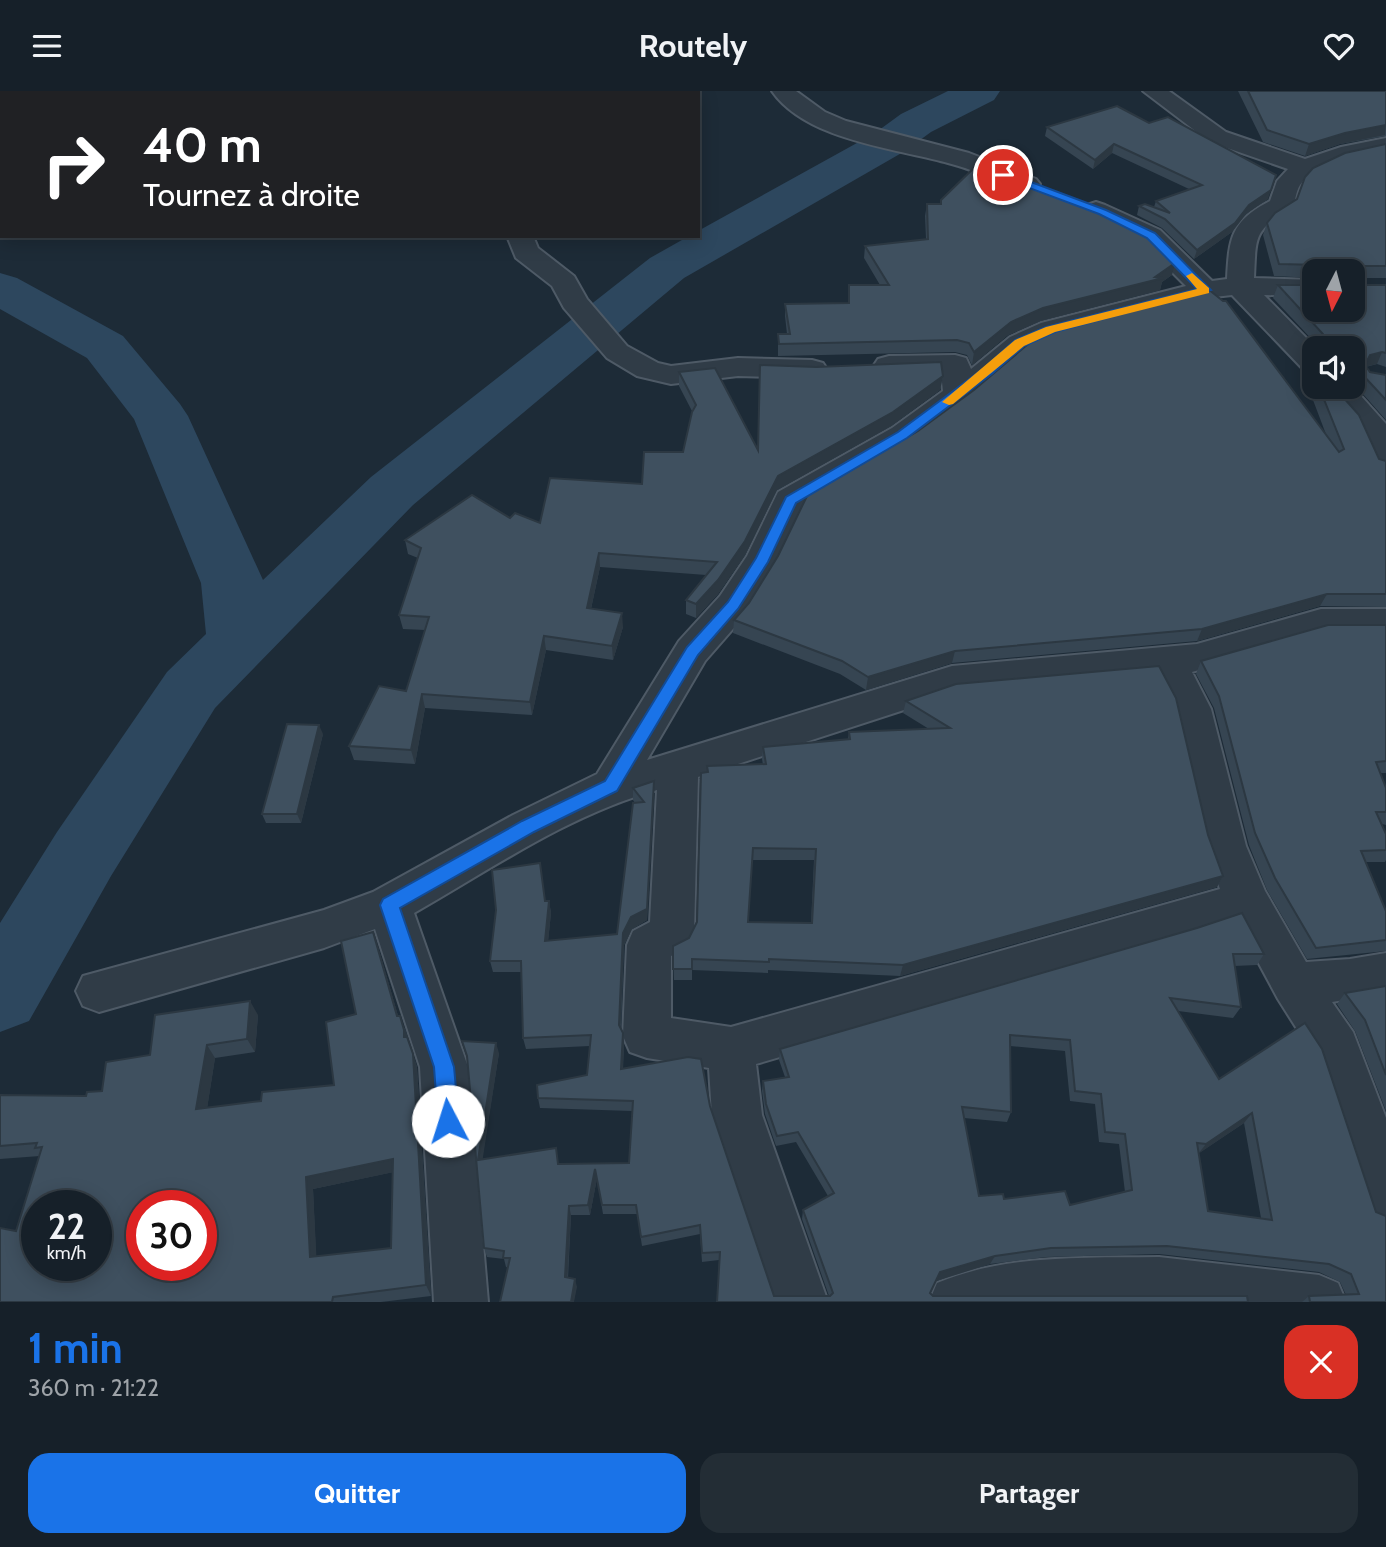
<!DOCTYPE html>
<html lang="fr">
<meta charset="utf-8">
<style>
body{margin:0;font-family:Cabin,sans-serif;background:#232d35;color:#f1f3f6;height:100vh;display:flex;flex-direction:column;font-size:26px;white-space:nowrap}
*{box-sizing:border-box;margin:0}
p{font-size:23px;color:#9ea3a8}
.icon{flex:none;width:38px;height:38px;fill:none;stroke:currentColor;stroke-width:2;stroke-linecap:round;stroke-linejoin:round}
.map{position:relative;height:1211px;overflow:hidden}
.details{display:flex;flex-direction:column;background:#162029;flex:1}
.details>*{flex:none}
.banner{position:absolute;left:0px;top:0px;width:700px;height:147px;box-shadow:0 4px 18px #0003,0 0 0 2px #353e46;background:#202124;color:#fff;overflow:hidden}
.needle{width:46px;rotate:186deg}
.buttons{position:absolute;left:1302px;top:168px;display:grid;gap:14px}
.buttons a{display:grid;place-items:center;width:63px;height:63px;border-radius:14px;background:#162029;box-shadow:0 4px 18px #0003,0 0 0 2px #353e46;font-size:35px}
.speed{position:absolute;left:21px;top:1099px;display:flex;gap:14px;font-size:35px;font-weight:700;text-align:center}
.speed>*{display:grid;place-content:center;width:91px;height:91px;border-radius:50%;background:#162029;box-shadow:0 4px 18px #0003,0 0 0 2px #353e46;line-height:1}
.speed small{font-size:18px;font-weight:400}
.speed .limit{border:10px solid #d22;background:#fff;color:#111}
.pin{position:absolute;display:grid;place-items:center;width:60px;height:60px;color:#fff;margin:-30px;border:4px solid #fff;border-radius:50%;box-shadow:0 2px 7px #0007}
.me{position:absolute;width:77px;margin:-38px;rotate:355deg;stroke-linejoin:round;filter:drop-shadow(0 0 5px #0008)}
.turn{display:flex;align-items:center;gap:24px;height:147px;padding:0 28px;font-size:32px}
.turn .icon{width:91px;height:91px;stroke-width:2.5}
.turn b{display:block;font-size:49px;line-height:60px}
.round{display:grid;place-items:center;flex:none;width:74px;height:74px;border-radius:21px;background:#232d35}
.overview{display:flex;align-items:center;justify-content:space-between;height:119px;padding:0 28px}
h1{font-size:42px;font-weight:700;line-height:52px;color:#1a73e8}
.cta{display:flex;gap:14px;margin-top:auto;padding:14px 28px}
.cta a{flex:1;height:80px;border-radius:21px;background:#1a73e8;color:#fff;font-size:28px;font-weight:700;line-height:80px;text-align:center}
.cta a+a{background:#232d35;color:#f1f3f6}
header{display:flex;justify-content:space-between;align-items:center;height:91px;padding:0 28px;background:#162029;font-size:32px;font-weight:700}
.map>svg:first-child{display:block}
</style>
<header><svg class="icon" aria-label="menu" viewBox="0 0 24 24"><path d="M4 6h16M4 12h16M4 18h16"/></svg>Routely<svg class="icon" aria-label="heart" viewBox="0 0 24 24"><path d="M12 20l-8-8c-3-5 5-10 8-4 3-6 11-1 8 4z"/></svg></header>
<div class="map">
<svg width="1386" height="1211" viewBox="0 0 1386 1211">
<rect width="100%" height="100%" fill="#1d2b37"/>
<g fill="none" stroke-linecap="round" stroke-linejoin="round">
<path fill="#2d475e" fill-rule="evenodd" d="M948,0H1000L994,9L931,41L905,60L684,187L413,414L215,617L111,785L29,930L0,941V832L57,741L167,581L206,543L201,492L134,328L87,267L0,218V182L17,187L123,245L180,313L188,325L263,489L371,386L650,167L689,145H698V140L875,42L901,23Z"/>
<defs>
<g id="minor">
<rect x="465" y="0" width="22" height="2"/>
<path d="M772,0H796L825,21L846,30L969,62L1036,88L1040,93L1036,98L1027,101L1018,98C995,89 972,78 948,72C894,57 806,49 772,0Z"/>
<path d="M1143,0H1169L1226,41L1305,68L1341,56L1386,47V61C1363,66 1313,73 1300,94C1295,102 1296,112 1290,119C1253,139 1256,147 1254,187L1314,189V205L1264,204L1316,257L1314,281L1303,278L1232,204L1205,207L1061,244L1030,258L970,310L914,351L804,416L775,476L746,523L705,570L647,669L952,575L1197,553L1321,518H1386V544H1321L1192,581L1211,618L1246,755L1265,800L1306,871L1350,868L1386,862V902L1332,911L1353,941L1386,1027V1137L1368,1129L1360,1111L1344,1048L1316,968L1278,908L1236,830L1190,846L756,973L762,1024L828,1211H774L712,1024L709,977L647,967L630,961L623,945L627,854L633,840L650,831L657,699C570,723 491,778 414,822L468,976L488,1211H434L420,976L375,838L324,857L99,921L83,915L76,900L83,885L324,819L373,801L513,724L597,683L679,550L720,505L747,465L778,401L892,337L943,300L941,282L889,283L878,280L874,274L878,268L889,265L955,264L966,267L971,278L1010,246L1041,232L1186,195L1142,151L1087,124L1083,119L1087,114L1096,111L1105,114L1160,139L1212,190L1227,188C1229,147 1231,130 1270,110L1277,90L1288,78L1210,51ZM1156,585L1173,618L1204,755L1220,798L731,936L671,927V865L688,856L694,842L698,686L953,603Z"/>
<path d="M507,145H533L538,157L574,185L587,208L627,255L658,272L671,275L738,267L812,269L823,272L827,278L823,284L812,287L738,285L671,293L637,285L607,267L564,217L552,195L516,167Z"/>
<path d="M1321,296H1353L1386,333V383L1375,380L1355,335Z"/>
<path d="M1159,1166L1319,1184L1338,1192L1346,1211H929L937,1192C1007,1163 1084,1167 1159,1166Z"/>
</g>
</defs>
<use href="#minor" stroke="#4e5a66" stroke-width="4"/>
<use href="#minor" fill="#303c47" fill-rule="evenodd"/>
</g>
<g fill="#364552" fill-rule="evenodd">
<path d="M1238,0H1386V45L1340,53L1305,65L1263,51Z"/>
<path d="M1117,15L1268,108L1246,123L1232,141L1194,168L1162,137L1137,124L1139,115L1154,116L1156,110L1189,98L1112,62L1093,78L1045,45L1047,36Z"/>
<path d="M1386,53V187H1357V194H1386V276L1377,273L1366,276L1370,281L1386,284V329L1355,294H1353V257H1318V255L1273,207L1278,194L1314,219L1353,180H1314V187L1274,185L1263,144L1267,132Z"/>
<path d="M941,109L1172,184L1162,191L1160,199L1040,230L1008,244L972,274L967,264L955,261L778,265V243H787L785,225V213L848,212L849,194H880L864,167L865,155L926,148L925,125L927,113H941Z"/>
<path d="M1307,268L1314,269V296H1334L1379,368L1386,370V516L1320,515L1197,550L952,572L866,599L840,583L733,542L734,529L1327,346L1302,280Z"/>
<path d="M679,281L758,359L943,285L940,299L891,335L777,399L745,464L718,503L696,527L686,523V509L706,484L600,476L591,518L623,536L613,569L546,559L532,624L425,617L415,673L354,669L349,655L406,600L425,539L403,538L399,524L418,467L408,463L405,449L510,427L540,432L642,393L683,361L692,320L679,295Z"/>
<path d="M1386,534V682H1380L1386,697V734L1382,733L1386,759V769L1385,771H1366L1386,820V860L1307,868L1267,799L1249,754L1214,617L1196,583L1201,570Z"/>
<path d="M906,610L1208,744L1223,785L1217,796L900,885L768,879V882L692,879V889H674L673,855L689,847L763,674L762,668L763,656L848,648L849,641L929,638L903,622ZM752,769H814L811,832L748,831Z"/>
<path d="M323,643L301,732H266L262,723Z"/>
<path d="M654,690V703L647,829L632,838L624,854L621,937L623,942L624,953L623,978L710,1015L774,1205H829L802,1128L803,1119L828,1105L796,1051L776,1055L765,1023L762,1000L763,990L785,986L779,969L780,958L1197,837L1264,863L1257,874L1234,875L1241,916L1233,927L1178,920L1219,988L1305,932L1386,1211H1302L1309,1205L1346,1204L1340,1191L1319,1181L1159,1163L1046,1166L990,1173L936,1190L930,1202L717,1211L719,1169L702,1171L700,1143L642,1155L637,1123H603L597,1087L590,1124H571L568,1187L577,1196L506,1176L504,1168L487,1166L484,1157L468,967L499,962L482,1068L559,1073L629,1072L632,1020L540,1017L538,1007L587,984L590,955L526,958L523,947L522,881H493L490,870L545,810H549L551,822L548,850L617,843L635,712L633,709V697ZM1010,955L1065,960L1070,1010L1095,1013L1099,1051L1119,1053L1125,1101L1070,1114L979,1105L964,1027L1007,1031L1011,1021ZM1244,1032L1261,1127L1208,1120L1199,1062Z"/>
<path d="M378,856L398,925L405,938L417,976L431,1205L381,1211H0L16,1140L40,1065L0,1068V1004L86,1005L102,1000L150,964L258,924L255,961L215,967L207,1017L261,1010L334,994ZM393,1081L391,1157L316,1165L313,1098Z"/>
<path d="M1386,895V1020L1355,940L1337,913L1345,902Z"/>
</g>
<g fill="#2c3842">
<path d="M1386,34L1385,44L1340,53L1305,65L1309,53L1345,42Z"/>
<path d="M1114,53L1112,62L1093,78L1095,69Z"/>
<path d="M1271,99L1268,108L1246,123L1232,141L1194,168L1197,159L1249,114Z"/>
<path d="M1175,172L1172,184L1162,191L1160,199L1040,230L1008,244L972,274L974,261L1011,231L1043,217L1155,186Z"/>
<path d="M1382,261L1377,273L1364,276L1370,264Z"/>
<path d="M943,285L940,299L891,335L777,399L745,464L718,503L696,527V513L778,385Z"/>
<path d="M599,462L600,476L588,531L587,517Z"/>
<path d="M1327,503L1320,515L1197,550L1202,538Z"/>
<path d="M622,522L623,536L613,569L612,555Z"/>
<path d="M544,545L546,559L532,624L530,611Z"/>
<path d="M955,560L952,572L866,599L868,586Z"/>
<path d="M422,603L425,617L415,673L411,659Z"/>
<path d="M319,634L323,643L301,732L297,723Z"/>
<path d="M654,690V703L647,829L632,838L624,854L620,945L619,934L623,842Z"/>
<path d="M1223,785L1217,796L900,885L903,874Z"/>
<path d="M549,810L551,822L547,862L545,850Z"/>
<path d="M373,841L378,856L402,938L397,925Z"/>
<path d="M250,910L258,924L255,961L247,948Z"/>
<path d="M405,938L417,976L431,1205L426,1194L404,946Z"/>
<path d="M623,942L624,953L622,989L621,978Z"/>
<path d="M496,952L499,962L481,1079L478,1069Z"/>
<path d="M207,954L215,967L205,1031L196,1018Z"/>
<path d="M1252,1022L1244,1032L1198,1063L1206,1053Z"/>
<path d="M393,1068L399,1080L313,1098L317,1177L310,1166L306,1086Z"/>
<path d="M595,1078L597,1087L590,1124L588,1114Z"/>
<path d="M569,1115L571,1124L567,1195L565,1186Z"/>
<path d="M995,1165L990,1173L936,1190L940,1181Z"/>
<path d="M575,1188L577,1196L574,1211H571Z"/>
</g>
<g fill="#3f505f" stroke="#2c3842" stroke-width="2" fill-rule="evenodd">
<path d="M1248,0H1386V34L1345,42L1309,53L1267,39Z"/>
<path d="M1117,15L1149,32L1168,26L1276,84L1271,99L1249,114L1235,132L1197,159L1165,128L1139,115L1145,113L1170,122L1156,110L1202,94L1114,53L1095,69L1047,36Z"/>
<path d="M1386,53V175H1356L1357,194H1386V262L1382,261L1370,264L1365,274L1370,281L1386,284V309L1361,282L1353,281V257H1322L1323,243L1278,194H1314V219H1353V180H1322V177L1319,174L1279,173L1267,132L1275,122L1297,108L1305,86L1313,77L1345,62Z"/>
<path d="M978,73L1096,117L1144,141L1175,172L1155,186L1163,187L1043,217L1011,231L974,261L969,252L957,249L779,253L778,243H790L785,213L849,212V194H889L865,155L928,148L927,113H941V109Z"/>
<path d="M1208,198L1223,210H1226L1339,361L1344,358L1319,296H1334L1359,324L1379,368L1386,370V503H1327L1202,538L955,560L868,586L842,570L734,529L749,512L778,465L807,405L918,340L974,299L1034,248L1065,234Z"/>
<path d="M1307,268L1314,269V285Z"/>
<path d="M941,271L943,285L893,321L778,385L745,450L718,489L696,513L686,509L717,471L599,462L587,517L622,522L612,555L544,545L530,611L422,603L411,659L349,655L379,595L406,600L429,526L399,524L421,457L405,449L472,404L510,427L515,422L540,432L550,387L642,393L644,361H683L692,321L696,314L679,281L715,277L758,359L760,274L816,276Z"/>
<path d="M1328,534H1386V670L1376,671L1386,697V721H1376L1386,743V759L1361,760L1386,820V849L1316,857L1275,787L1255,742L1219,605L1201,570Z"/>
<path d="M1159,575L1176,607L1208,744L1223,785L903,874L769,868V871L692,868V878H673V855L689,847L697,831L701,682L708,681L707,675L766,673L763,656L850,648L849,641L950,637L906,610L956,593ZM753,757L816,758L812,832L748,831Z"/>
<path d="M287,633L319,634L297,723H262Z"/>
<path d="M654,690L647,818L631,826L623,842L619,934L623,942L621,978L688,966L701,968L710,1015L774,1205H830L833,1202L803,1119L834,1102L798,1041L777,1045L766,1013L763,990L789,986L780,958L1197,837L1242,822L1264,863H1233L1241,916L1170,907L1219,988L1305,932L1322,958L1376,1121L1386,1125V1211H1310L1309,1205L1359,1203L1351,1183L1329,1173L1167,1155L1051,1157L995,1165L940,1181L930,1202L933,1205H1247L1248,1211H717L720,1161L702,1162L700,1134L641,1146L636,1114H602L595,1078L588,1114L569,1115L565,1186L575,1188L571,1211H500L510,1167H503L504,1160L484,1157L467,965L462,950L496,952L478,1069L556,1057L558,1073L629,1072L633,1010L538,1007L537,994L587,984L591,944L523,947L521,870H490L496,819L492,779L540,772L545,810H549L545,850L617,843L633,712L644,711L633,697ZM1010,944L1070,949L1075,1000L1101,1003L1105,1041L1125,1043L1132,1099L1070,1114L1065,1100L1004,1108L1003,1103L979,1105L962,1016L1011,1021ZM1252,1022L1272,1129L1208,1120L1197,1052L1206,1053Z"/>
<path d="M373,841L397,925H400L404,939V946H407L413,963L426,1194L333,1206L332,1211H0V1137L16,1140L42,1056L35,1057L37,1052L0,1055V1004L86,1005L87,1001L102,1000L106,971L150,964L155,924L250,910L247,948L207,954L196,1018L261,1010L262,1001L334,994L326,931L356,923L341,850ZM393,1068L391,1157L310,1166L306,1086ZM37,1115H96V1174H37ZM142,1115H201V1174H142Z"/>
<path d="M1386,895V984L1365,929L1345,902Z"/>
</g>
<path fill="#1a73e8" stroke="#114b97" stroke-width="2" d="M1000,82H1007L1106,119L1155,142L1211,199L1055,241L1024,255L993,282L907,347L796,412L768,471L738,518L698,564L617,700L534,741L400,817L454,976L459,1030L456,1037L448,1040L441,1037L438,1030L434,976L380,814L383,808L522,730L605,690L687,556L728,511L756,467L786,406L898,341L984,277L1015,249L1046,236L1197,198L1147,147L1099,123L1000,86Z"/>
<path fill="#f59e0b" d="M1192,182L1209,197V202L1055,241L1024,255L953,313L949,314L942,311L1015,249L1046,236L1197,198L1186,185Z"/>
</svg>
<div class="buttons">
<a><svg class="needle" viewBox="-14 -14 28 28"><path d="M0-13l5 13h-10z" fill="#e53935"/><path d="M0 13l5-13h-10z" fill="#9ea3a8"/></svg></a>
<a><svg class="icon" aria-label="sound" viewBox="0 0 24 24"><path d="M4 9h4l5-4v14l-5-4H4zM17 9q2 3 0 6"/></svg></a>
</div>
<div class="speed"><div>22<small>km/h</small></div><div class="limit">30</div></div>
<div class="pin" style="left:1003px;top:84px;background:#d93025"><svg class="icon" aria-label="arrive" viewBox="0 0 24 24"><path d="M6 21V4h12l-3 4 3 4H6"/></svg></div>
<svg class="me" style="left:448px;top:1030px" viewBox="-20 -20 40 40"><circle r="19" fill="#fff"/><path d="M0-13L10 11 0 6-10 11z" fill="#1a73e8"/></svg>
<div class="banner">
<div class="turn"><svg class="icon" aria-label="right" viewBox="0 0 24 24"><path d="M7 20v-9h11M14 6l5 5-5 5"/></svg><div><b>40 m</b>Tournez à droite</div></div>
</div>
</div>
<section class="details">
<div class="overview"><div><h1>1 min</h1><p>360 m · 21:22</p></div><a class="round" style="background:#d93025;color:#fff"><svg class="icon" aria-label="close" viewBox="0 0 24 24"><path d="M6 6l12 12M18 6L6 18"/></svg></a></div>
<div class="cta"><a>Quitter</a><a>Partager</a></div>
</section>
